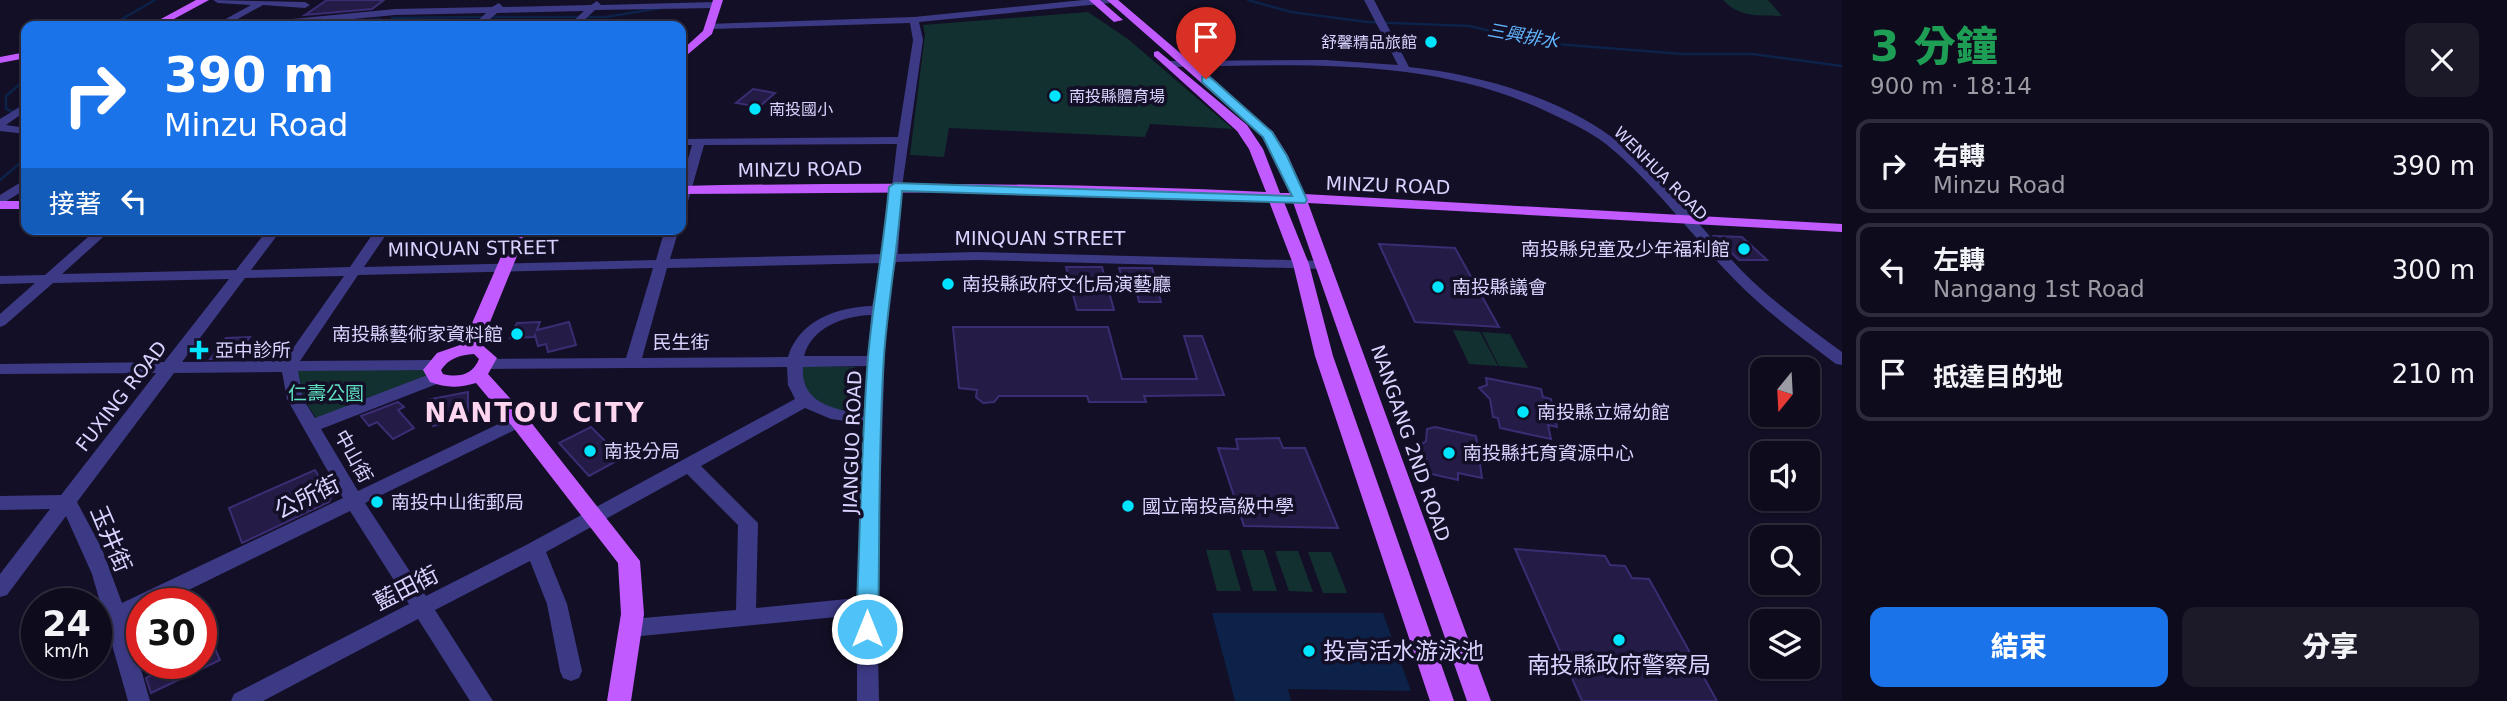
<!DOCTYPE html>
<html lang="zh-TW">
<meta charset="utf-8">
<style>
body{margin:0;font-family:"DejaVu Sans","Noto Sans TC",sans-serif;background:#1c1929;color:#f1f3f6;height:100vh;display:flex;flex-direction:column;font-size:26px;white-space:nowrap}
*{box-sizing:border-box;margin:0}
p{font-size:23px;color:#9b9ba3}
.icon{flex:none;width:38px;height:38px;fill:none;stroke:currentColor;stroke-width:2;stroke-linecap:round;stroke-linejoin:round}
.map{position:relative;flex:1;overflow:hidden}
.drawer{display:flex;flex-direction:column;background:#0e0b1c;width:665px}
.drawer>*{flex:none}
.top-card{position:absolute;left:21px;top:21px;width:665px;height:214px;border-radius:14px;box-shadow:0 2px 5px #0004,0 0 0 2px #2e2b3b;background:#1a73e8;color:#fff;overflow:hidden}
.needle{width:46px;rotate:198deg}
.controls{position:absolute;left:1750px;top:357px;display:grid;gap:14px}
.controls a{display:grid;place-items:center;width:70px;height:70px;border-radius:14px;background:#0e0b1c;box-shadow:0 2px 5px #0004,0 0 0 2px #2e2b3b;font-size:35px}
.speed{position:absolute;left:21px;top:588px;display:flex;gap:14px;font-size:35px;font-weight:700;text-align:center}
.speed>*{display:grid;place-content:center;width:91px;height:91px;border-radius:50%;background:#0e0b1c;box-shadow:0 2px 5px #0004,0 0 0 2px #2e2b3b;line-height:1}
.speed small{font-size:18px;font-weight:400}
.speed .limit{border:10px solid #d22;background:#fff;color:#111}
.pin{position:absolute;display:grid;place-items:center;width:60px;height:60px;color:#fff;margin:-72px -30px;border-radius:50% 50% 50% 0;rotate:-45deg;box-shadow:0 0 7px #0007}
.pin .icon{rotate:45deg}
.me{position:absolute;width:77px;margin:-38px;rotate:0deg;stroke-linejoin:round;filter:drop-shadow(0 0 5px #0008)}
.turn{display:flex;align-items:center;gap:24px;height:147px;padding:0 28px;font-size:32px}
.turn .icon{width:91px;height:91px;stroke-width:2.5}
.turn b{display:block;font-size:49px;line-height:60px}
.then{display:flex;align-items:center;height:66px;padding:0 28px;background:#0003;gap:14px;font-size:26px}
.round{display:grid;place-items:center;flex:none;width:74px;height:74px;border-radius:14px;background:#1c1929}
.summary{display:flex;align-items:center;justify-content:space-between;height:119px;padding:0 28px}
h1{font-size:42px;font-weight:800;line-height:52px;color:#1e9e55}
.button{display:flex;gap:14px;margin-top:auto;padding:14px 28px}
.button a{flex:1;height:80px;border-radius:14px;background:#1a73e8;color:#fff;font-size:28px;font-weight:800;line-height:80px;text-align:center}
.button a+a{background:#1c1929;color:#f1f3f6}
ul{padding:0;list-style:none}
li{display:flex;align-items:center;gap:21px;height:94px;margin:0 14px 10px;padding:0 14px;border:4px solid #2e2b3b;border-radius:14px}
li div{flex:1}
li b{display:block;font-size:26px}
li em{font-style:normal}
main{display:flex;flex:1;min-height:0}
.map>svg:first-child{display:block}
</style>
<main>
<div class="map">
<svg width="1842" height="701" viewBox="0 0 1842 701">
<rect width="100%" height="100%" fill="#130f26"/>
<g fill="#12302f">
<path d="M1723,0H1768L1782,16C1759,15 1740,18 1723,0Z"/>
<path d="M1088,12L1128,39L1233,129L1150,124L1145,137L949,128L944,157L910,155L925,34L923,25Z"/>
<path d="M1453,330L1480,332L1498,366L1469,364Z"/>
<path d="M1482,332L1510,334L1528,368L1499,366Z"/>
<path d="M799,366L855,367L851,407C835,414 823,406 809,398Z"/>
<path d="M423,368L427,377L318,421L305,401L294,371Z"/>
<path d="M1206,550H1229L1241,591H1217Z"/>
<path d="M1241,550H1264L1277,591H1253Z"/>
<path d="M1275,551H1298L1313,592L1289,591Z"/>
<path d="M1308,552H1331L1347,593H1323Z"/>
</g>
<path fill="#0c2248" d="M1212,613H1383L1411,691L1288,689L1291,701H1235Z"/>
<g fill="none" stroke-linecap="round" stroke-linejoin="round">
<g stroke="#0c2248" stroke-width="2.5">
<path d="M1248,0L1291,12L1367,22L1469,26L1543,43L1683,54H1753L1842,66"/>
<path d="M493,17H606L661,8"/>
<path d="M392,18L481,17"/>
<path d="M110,26L155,0"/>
<path d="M306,26L380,19"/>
<path d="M26,79L6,96V109L26,117"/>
<path d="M0,180L26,158"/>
</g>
</g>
<g fill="#241b47" stroke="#3b2d73" stroke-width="2">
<path d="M327,0H384L372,9L305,15Z"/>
<path d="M753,89L775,93L759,107L736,103Z"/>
<path d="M1714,236L1742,237L1767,260H1739Z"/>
<path d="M1379,244L1455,248L1499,327L1415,322Z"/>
<path d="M1066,267H1102L1114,310H1077Z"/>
<path d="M1119,268H1152L1161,302H1139L1134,279L1122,278Z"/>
<path d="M540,322L537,330L569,322L576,345L548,352L546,344L538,346L535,335L534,337L510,338L517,323Z"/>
<path d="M953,327H1108L1122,379H1197L1184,336H1202L1224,395L1144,396L1146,402H1089L1087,396H999L994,402L983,403L976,397L977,390L959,388Z"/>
<path d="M250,337L234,359H210L226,338Z"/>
<path d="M1486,378L1541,389L1543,397L1551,399L1557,427L1548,425L1551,439L1500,428L1498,418L1493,417L1490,399L1479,388L1487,385Z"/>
<path d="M468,392V419L433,426L434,418L425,423L426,400Z"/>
<path d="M398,402L404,407L398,410L414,428L393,439L377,422L369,426L361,416Z"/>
<path d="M591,427L622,458L589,476L559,443Z"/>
<path d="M1435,427L1476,436L1482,478L1458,473V480L1427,473L1426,457L1418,447L1426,441L1427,429Z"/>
<path d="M1279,438L1283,448H1305L1338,528L1244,526L1218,448L1238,449L1236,439Z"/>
<path d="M315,470L331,498L329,502L242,543L229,508Z"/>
<path d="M1515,549L1605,556L1610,565L1625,566L1632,578L1649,579L1717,701H1582Z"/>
<path d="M213,644L220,660L151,693L146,678L175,663H201V650Z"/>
</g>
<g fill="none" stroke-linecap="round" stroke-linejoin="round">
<g fill="#3d3a85" fill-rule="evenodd">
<path d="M213,0L305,2L310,5L305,8L263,5L225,26H213L251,5L218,3Z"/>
<path d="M1083,0H1115L1110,3L919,22L923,40L902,187L898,254L977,252L1325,261L1332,265L1325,269L977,260L896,262L886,310L877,606L879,701H857V615L631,637L624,634L620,628L624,622L631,619L736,610L738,525L687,474L546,552L567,604L582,671L579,678L571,681L563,678L560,671L547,604L530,561L435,610L493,701H470L418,619L263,701H231L234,694L409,604L350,511L160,604H142V613L127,620L150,701H128L92,574L66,516L7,595L0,597V574L50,509L0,510V496L61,495L156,373L0,374V364L164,362L229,279L53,283L5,325L0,327V314L35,283L0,284V276L45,275L97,229H112L62,274L236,270L268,229H282L251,270L350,267L376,229H390L364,267L656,260L665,229H679L670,259L884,254L897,144L704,145L687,205L681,209V183L692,145H681V139L898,137L913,40L910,23L711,29L708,28V24L914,17ZM882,263L872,306C838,307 799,320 788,357L642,358L667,268ZM653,268L626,358L487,359L479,364L487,369L787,367L788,385L795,399L528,544L426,596L365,503L525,425L528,421L525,417H513L358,491L321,429L442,382L444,378L442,374H430L315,418L303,399L298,371L434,370L442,365L434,360L300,361L358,275ZM344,276L284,361L182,362L245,278ZM871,315L869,356H804C812,327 844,316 871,315ZM869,366L866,413C837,411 800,404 803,367ZM282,372L287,399L343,498L122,603L102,549L77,502L174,373ZM805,408L831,419L866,424L857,598L756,608L758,523L701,466Z"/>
<path d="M1364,0H1374L1409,67C1477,74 1558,97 1613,138C1662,176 1700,228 1743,272C1773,302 1808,327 1842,352V365L1836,364C1801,337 1765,311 1734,279C1691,235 1654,183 1606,144C1589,131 1569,122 1550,113C1432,56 1298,65 1170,67L1165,64L1170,61L1325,60L1398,65Z"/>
<path d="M597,1L601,5L716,2L721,5L716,8L595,10L578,26H568L584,11L497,13L482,26H472L486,13L395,15L279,26H247L252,23L395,9L492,7L499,3L503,7L591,5Z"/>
<path d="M26,103V111L6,125L26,128V134L0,131V119Z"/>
<path d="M26,179V189L0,205V195Z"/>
</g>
<g fill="#c25bff" fill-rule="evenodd">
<path d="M196,0H209L161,26H148Z"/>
<path d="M713,0H723L712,34L681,60V51L703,31Z"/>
<path d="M1089,0H1100L1123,20L1114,22Z"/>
<path d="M1107,0H1118L1273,132L1288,156L1304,194L1842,224V232L1308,203L1491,701H1467L1293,202H1284L1309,264L1333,356L1454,701H1430L1315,356L1293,264L1269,201L971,192L681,194V186C876,182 1071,183 1266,192L1249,149L1237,131L1154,56V52L1158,51L1247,125L1263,149L1280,193H1290L1263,137Z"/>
<path d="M26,52V58L0,63V57Z"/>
<rect x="0" y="201" width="26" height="8"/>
<path d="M513,229H528L481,344L497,358L488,374L526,416L640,561L644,614L631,701H607L621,614L618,563L512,426L476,383C459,388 446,388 430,382L423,370L437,353L463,344ZM474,354L479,359C473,375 458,378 443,374L441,370C449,358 460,355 474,354Z"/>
</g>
</g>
<path fill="#4fc3f7" stroke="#337fa1" stroke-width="2" d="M1202,77H1210L1272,132L1287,156L1307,200L1305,203L902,191C898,247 888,301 884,356C878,447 880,539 878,629L874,636L867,638L859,636L856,629C860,539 861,447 868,357C873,300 884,244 889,187L895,183L1292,196L1263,137L1202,82Z"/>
<g fill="#00e5ff" stroke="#130f26" stroke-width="2.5">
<circle cx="1431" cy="42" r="7"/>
<circle cx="1055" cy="96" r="7"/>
<circle cx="755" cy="109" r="7"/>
<circle cx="1744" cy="249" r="7"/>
<circle cx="948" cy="284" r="7"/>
<circle cx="1438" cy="287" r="7"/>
<circle cx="517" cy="334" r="7"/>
<path d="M195.5 339.5h7v7h7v7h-7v7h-7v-7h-7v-7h7z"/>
<circle cx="1523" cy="412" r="7"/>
<circle cx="590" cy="451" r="7"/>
<circle cx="1449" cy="453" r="7"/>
<circle cx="377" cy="502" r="7"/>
<circle cx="1128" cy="506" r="7"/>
<circle cx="1619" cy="640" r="7"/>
<circle cx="1309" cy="651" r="7"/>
</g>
<g text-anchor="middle" stroke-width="7" stroke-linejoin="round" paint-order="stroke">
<g font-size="16" fill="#d9d4ff" stroke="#130f26" text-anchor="start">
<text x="1417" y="48" text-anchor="end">舒馨精品旅館</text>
<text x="1069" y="102">南投縣體育場</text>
<text x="769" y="115">南投國小</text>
</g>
<g font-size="16" fill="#d9d4ff" stroke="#130f26">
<text transform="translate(1661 173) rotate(45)" y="6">WENHUA ROAD</text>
</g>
<g font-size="18" font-style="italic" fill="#62b6ff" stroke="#130f26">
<text transform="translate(1523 36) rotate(10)" y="6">三興排水</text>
</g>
<g font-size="19" fill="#d9d4ff" stroke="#130f26">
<text transform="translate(800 169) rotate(-1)" y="7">MINZU ROAD</text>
<text transform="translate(1388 185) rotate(2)" y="7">MINZU ROAD</text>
<text x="1040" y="245">MINQUAN STREET</text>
<text transform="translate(473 248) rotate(-1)" y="7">MINQUAN STREET</text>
<text x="681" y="349">民生街</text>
<text transform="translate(121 396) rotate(-52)" y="7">FUXING ROAD</text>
<text transform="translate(852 442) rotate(-88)" y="7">JIANGUO ROAD</text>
<text transform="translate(1411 443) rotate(71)" y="7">NANGANG 2ND ROAD</text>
<text transform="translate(354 456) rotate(61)" y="7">中山街</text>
</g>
<g font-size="19" fill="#d9d4ff" stroke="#130f26" text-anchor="start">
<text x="1730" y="256" text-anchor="end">南投縣兒童及少年福利館</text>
<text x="962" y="291">南投縣政府文化局演藝廳</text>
<text x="1452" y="294">南投縣議會</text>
<text x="503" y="341" text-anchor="end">南投縣藝術家資料館</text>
<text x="215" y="357">亞中診所</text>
<text x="1537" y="419">南投縣立婦幼館</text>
<text x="604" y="458">南投分局</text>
<text x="1463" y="460">南投縣托育資源中心</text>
<text x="391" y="509">南投中山街郵局</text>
<text x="1142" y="513">國立南投高級中學</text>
</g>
<g font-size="19" fill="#5fe0c0" stroke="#130f26">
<text x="326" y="400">仁壽公園</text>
</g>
<g font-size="23" fill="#d9d4ff" stroke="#130f26">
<text transform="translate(307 497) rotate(-26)" y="8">公所街</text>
<text transform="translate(111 539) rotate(67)" y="8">玉井街</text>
<text transform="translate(406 588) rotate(-27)" y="8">藍田街</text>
</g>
<g font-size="23" fill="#d9d4ff" stroke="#130f26" text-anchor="start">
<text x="1323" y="659">投高活水游泳池</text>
<text x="1619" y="673" text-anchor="middle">南投縣政府警察局</text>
</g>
<g font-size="26" font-weight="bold" letter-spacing="2" fill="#ffd6f0" stroke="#130f26">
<text x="535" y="422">NANTOU CITY</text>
</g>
</g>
</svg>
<div class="controls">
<a><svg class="needle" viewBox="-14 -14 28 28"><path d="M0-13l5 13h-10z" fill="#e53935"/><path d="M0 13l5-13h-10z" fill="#9b9ba3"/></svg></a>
<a><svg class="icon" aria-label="sound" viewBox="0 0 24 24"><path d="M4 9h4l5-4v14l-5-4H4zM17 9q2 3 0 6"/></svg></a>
<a><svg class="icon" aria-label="search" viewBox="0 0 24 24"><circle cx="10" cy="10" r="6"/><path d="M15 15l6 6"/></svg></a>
<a><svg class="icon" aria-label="layers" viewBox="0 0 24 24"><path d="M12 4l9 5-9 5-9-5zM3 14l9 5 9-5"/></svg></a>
</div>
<div class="speed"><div>24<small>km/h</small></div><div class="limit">30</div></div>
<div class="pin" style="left:1206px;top:79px;background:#d93025"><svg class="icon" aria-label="arrive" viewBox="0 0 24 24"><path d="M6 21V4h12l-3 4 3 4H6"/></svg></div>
<svg class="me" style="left:867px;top:629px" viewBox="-20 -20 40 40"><circle r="17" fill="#4fc3f7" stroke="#fff" stroke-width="3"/><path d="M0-11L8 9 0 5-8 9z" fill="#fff"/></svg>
<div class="top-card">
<div class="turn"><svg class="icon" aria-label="right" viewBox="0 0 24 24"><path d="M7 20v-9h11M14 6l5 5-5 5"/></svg><div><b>390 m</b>Minzu Road</div></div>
<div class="then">接著<svg class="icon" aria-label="left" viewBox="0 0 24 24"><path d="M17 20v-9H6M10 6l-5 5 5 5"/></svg></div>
</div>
</div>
<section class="drawer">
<div class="summary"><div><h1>3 分鐘</h1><p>900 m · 18:14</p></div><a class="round"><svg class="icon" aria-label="close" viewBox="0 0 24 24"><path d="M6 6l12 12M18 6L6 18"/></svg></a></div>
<ul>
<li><svg class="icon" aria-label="right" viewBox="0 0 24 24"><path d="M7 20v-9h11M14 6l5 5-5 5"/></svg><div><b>右轉</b><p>Minzu Road</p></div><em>390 m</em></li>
<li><svg class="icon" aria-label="left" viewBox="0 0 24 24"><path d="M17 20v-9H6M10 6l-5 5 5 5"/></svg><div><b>左轉</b><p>Nangang 1st Road</p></div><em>300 m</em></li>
<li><svg class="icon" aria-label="arrive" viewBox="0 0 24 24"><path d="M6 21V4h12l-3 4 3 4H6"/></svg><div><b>抵達目的地</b></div><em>210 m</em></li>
</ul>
<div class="button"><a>結束</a><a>分享</a></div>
</section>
</main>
